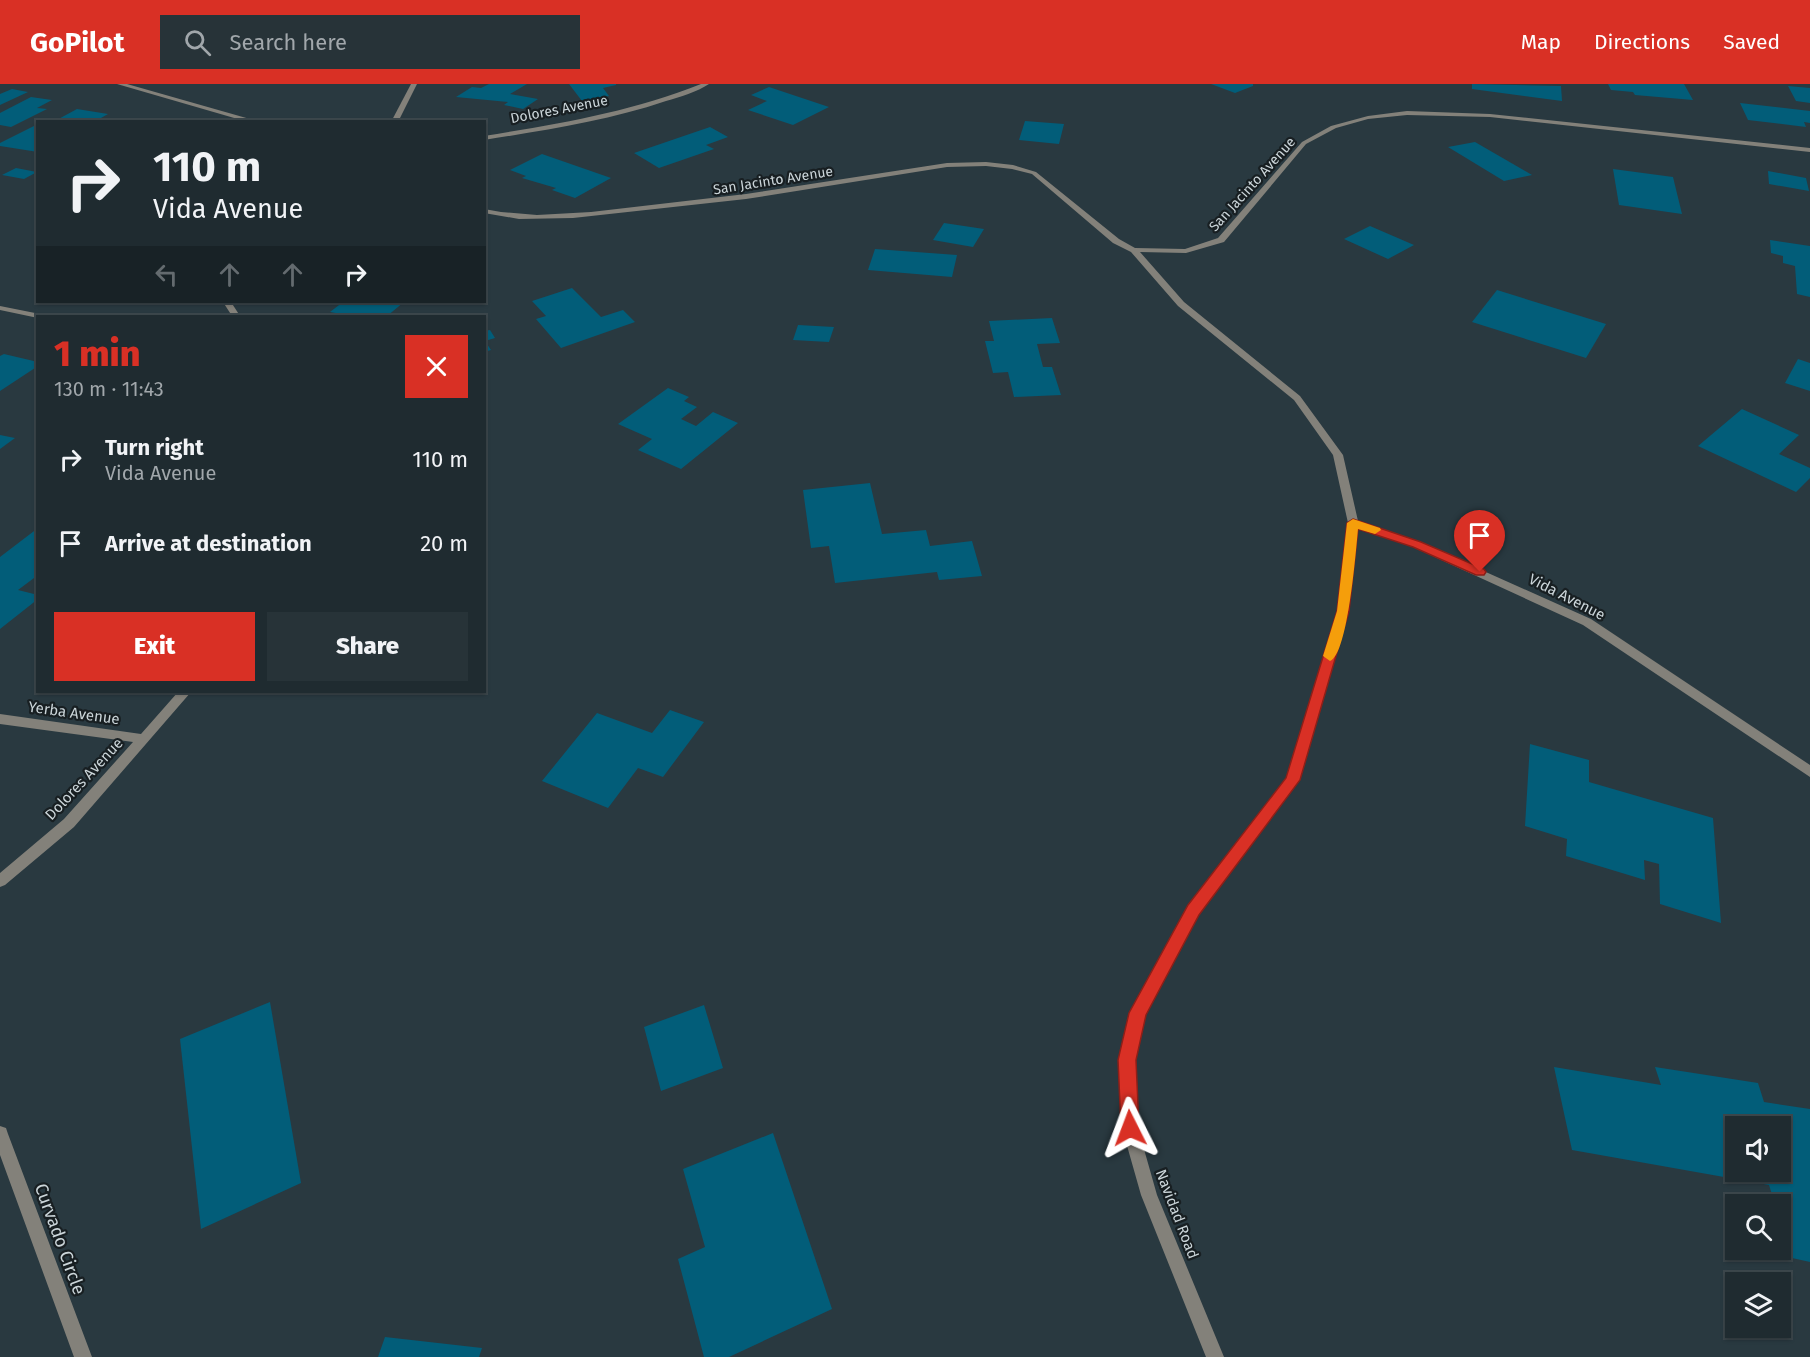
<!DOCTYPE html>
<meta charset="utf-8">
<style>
body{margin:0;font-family:"Fira Sans",sans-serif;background:#273338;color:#f1f3f6;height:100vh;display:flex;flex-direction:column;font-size:22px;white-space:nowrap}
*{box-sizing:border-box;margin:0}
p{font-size:20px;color:#a1a7ab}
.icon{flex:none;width:33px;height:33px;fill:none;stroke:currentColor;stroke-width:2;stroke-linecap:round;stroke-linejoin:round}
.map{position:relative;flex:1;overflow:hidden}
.details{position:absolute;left:36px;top:231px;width:450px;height:378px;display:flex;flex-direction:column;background:#1f2b30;border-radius:0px;box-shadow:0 2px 4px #0004,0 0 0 2px #3c474c}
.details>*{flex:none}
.hud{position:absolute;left:36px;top:36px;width:450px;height:183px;border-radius:0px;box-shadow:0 2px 4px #0004,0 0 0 2px #3c474c;background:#1f2b30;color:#f1f3f6;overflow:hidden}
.controls{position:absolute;left:1725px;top:1032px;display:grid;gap:12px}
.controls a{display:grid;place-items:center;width:66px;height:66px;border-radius:0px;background:#1f2b30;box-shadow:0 2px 4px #0004,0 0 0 2px #3c474c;font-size:30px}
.pin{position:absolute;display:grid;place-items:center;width:51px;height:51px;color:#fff;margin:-62px -26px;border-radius:50% 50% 50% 0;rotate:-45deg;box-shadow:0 0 6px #0007}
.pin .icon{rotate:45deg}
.me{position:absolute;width:66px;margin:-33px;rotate:357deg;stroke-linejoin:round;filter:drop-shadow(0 0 4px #0008)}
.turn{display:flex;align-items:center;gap:21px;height:126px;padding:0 18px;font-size:27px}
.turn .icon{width:78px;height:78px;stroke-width:2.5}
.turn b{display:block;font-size:42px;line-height:51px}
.lanes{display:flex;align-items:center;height:57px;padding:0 18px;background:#0003;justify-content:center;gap:30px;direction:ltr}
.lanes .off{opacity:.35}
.round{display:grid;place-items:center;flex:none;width:63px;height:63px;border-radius:0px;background:#273338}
.summary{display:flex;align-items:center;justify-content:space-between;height:102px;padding:0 18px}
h1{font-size:36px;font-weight:800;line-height:45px;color:#d93025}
.primary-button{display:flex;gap:12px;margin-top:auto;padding:12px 18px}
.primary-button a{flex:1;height:69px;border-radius:0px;background:#d93025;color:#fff;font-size:24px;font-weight:800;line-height:69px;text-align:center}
.primary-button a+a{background:#273338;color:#f1f3f6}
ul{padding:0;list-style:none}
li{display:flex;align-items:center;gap:18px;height:84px;padding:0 18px}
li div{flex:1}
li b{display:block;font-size:22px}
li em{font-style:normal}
header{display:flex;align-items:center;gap:36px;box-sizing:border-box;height:84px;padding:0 30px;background:#d93025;color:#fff}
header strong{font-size:28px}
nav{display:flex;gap:33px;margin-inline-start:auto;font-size:21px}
.search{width:420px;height:54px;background:#273338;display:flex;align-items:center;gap:15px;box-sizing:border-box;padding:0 21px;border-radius:0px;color:#a1a7ab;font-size:22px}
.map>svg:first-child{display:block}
</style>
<header>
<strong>GoPilot</strong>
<div class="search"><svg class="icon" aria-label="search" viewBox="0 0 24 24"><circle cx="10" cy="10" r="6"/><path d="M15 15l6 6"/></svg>Search here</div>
<nav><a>Map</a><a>Directions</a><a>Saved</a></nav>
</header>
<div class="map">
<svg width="1810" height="1273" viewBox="0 0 1810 1273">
<rect width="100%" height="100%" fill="#293940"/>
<g fill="#025d79" fill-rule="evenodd">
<path d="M489,0H527L510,10L538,15L523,25L504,21L508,18L456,13L472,3L481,4Z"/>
<path d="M569,0H616V1L603,4L609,12L582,17Z"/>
<path d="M1211,0H1253V2L1235,9Z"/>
<path d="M1472,0L1561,2L1562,17L1472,5Z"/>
<path d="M1608,0H1684L1693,16L1635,11L1633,8L1611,6Z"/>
<path d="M1788,2L1810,4V19L1796,17Z"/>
<path d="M769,3L829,23L793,41L748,26L767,17L751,11Z"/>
<path d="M12,5L28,8L0,21V10Z"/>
<path d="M31,13L52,16L37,24L47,25L11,43L0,41V29Z"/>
<path d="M1740,19L1810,27V39L1804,38L1806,43L1748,36Z"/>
<path d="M77,25L108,30L94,38H53Z"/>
<path d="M1025,37L1064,40L1059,60L1019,56Z"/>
<path d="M38,40V68L0,62V59Z"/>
<path d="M710,43L728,53L706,61L714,65L659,84L634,69Z"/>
<path d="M1475,58L1532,91L1504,97L1448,63Z"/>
<path d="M542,70L611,94L575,114L552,106L556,104L522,94L526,92L510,86Z"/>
<path d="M16,84L37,88L24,95L2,91Z"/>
<path d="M1613,85L1673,93L1682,130L1619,121Z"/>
<path d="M1768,87L1806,94L1809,107L1769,100Z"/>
<path d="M944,139L984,145L973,163L933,156Z"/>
<path d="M1370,142L1414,161L1388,175L1344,155Z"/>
<path d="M1770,156L1810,162V213L1797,210L1795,182L1783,179V172L1771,169Z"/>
<path d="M875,165L957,171L952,193L868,186Z"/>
<path d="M572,204L601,233L623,226L635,238L561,264L536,235L546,232L532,217Z"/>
<path d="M1497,206L1606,240L1586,274L1472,238Z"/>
<path d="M343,218H404L387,232H352L330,228Z"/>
<path d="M1052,234L1060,259L1037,260L1043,283H1052L1061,311L1014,313L1008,288L993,289L985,257H994L989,237Z"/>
<path d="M798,241L834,243L829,258L793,256Z"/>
<path d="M490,246L495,254L485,257L491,266L484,268V247Z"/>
<path d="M4,270L38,278V282L0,307V272Z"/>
<path d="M1798,275L1810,279V307L1785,299Z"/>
<path d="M668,304L689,313L684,317L697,323L681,335L696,342L713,328L738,339L681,385L638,366L652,355L618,340Z"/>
<path d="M1742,325L1799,351L1779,370L1810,384V394L1796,408L1698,362Z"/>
<path d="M0,351L15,354L0,365Z"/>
<path d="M870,399L882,450L926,446L930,462L972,457L982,492L939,496L937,488L835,499L829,462L811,464L803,406Z"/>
<path d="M38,444V491L18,506L38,511V515L0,545V473Z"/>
<path d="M670,626L704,638L663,693L638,684L608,724L542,697L597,629L652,649Z"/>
<path d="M1530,660L1589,676V698L1713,734L1721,839L1660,820L1659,780L1644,776L1645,796L1566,772L1567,755L1525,742Z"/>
<path d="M270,918L301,1099L201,1145L180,955Z"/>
<path d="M704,921L723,984L661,1007L644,943Z"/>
<path d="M1554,983L1661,1001L1655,983L1758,999L1764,1018L1810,1025V1178L1792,1174L1780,1137V1120H1775L1769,1101L1572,1066ZM1736,1042H1780V1088H1736Z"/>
<path d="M773,1049L832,1225L729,1273H704L678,1175L705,1163L683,1085Z"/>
<path d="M385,1253L482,1264L479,1273H378Z"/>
</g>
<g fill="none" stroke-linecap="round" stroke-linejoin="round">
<g fill="#83817a" fill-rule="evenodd">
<path d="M117,0H127L260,38H248Z"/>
<path d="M411,0H417L398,38H391Z"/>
<path d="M701,0H709C697,8 680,13 666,17C607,37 546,46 484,56V52C558,40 631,28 701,0Z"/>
<path d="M1407,27L1490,30L1810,64V68L1490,33L1407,31L1368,35L1336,44L1306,60L1224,158L1186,169L1140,168L1184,218L1300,312L1343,371L1358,437L1421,459L1591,535L1810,681V693L1583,541L1413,463L1358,444L1348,527L1298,696L1199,830L1145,931L1135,976L1138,1044L1157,1111L1224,1273H1206L1141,1111L1122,1044L1119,976L1133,924L1189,822L1286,694L1338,527L1348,439L1333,371L1294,316L1178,222L1131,168L1113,159L1032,90L1012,85L986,82L947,83L746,115L573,134L519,135L484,129V125L501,128L537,131L591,128L746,110L947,79L986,78L1013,81L1036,88L1119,155L1135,164L1185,165L1218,154L1302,58L1331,42L1368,32Z"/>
<path d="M223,218H231L240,232H232Z"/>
<path d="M0,222L40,230L44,232L38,234L0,226Z"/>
<path d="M178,608H191L74,743L5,801L0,803V789L64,735L133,658L0,640V630L141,650Z"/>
<path d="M0,1042L6,1044L8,1050L92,1273H74L0,1071Z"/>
</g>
</g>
<path fill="#d93025" stroke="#8d1f18" stroke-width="1.5" d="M1353,435L1421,458L1484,485L1486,488L1484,491H1476L1413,463L1358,445L1349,527L1300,696L1199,831L1146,931L1136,976L1139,1044L1137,1050L1130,1053L1124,1050L1121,1044L1118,976L1129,929L1188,821L1286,694L1337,527L1347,439Z"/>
<path fill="#f59e0b" d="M1353,435L1380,444L1381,446L1375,450L1358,445C1356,466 1348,571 1330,577L1323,572L1337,527L1347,439Z"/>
<g text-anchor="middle" stroke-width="4.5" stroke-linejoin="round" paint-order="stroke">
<g font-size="14" fill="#cbd5d9" stroke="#181f22">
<text transform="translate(559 25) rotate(-11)" y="5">Dolores Avenue</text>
<text transform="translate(773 96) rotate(-9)" y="5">San Jacinto Avenue</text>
<text transform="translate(1252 100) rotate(-48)" y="5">San Jacinto Avenue</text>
</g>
<g font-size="15" fill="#cbd5d9" stroke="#181f22">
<text transform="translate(1567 513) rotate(27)" y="5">Vida Avenue</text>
<text transform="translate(74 629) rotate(8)" y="5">Yerba Avenue</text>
<text transform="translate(84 695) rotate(-47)" y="5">Dolores Avenue</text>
<text transform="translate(1177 1130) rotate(69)" y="5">Navidad Road</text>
</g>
<g font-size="18" fill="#cbd5d9" stroke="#181f22">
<text transform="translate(60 1155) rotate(70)" y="6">Curvado Circle</text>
</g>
</g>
</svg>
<div class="controls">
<a><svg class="icon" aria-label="sound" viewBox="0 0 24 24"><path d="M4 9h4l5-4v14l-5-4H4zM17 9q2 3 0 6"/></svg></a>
<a><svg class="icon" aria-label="search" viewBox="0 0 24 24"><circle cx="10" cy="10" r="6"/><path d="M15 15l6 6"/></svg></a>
<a><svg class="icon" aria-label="layers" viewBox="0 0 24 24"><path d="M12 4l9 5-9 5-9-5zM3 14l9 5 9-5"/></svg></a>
</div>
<div class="pin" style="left:1480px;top:488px;background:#d93025"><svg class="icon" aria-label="arrive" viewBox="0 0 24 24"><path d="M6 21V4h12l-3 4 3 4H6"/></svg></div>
<svg class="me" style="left:1130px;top:1044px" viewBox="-20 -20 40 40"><path d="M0-17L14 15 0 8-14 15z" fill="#d93025" stroke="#fff" stroke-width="4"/></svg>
<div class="hud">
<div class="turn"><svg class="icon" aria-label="right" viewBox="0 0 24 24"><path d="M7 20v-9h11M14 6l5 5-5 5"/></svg><div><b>110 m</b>Vida Avenue</div></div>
<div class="lanes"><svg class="icon off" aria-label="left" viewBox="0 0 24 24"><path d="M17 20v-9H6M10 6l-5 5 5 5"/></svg><svg class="icon off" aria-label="ahead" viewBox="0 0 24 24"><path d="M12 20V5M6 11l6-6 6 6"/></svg><svg class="icon off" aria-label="ahead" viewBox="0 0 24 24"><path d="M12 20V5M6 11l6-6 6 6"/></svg><svg class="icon" aria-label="right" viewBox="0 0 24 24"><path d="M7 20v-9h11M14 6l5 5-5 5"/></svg></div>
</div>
<section class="details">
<div class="summary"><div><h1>1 min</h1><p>130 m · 11:43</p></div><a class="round" style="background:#d93025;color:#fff"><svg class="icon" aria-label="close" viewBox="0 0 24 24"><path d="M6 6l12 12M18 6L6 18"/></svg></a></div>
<ul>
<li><svg class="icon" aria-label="right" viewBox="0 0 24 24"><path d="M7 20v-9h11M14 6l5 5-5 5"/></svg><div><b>Turn right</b><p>Vida Avenue</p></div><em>110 m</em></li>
<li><svg class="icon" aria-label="arrive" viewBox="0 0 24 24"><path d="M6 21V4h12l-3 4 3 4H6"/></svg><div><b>Arrive at destination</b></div><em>20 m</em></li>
</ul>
<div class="primary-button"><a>Exit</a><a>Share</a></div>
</section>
</div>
